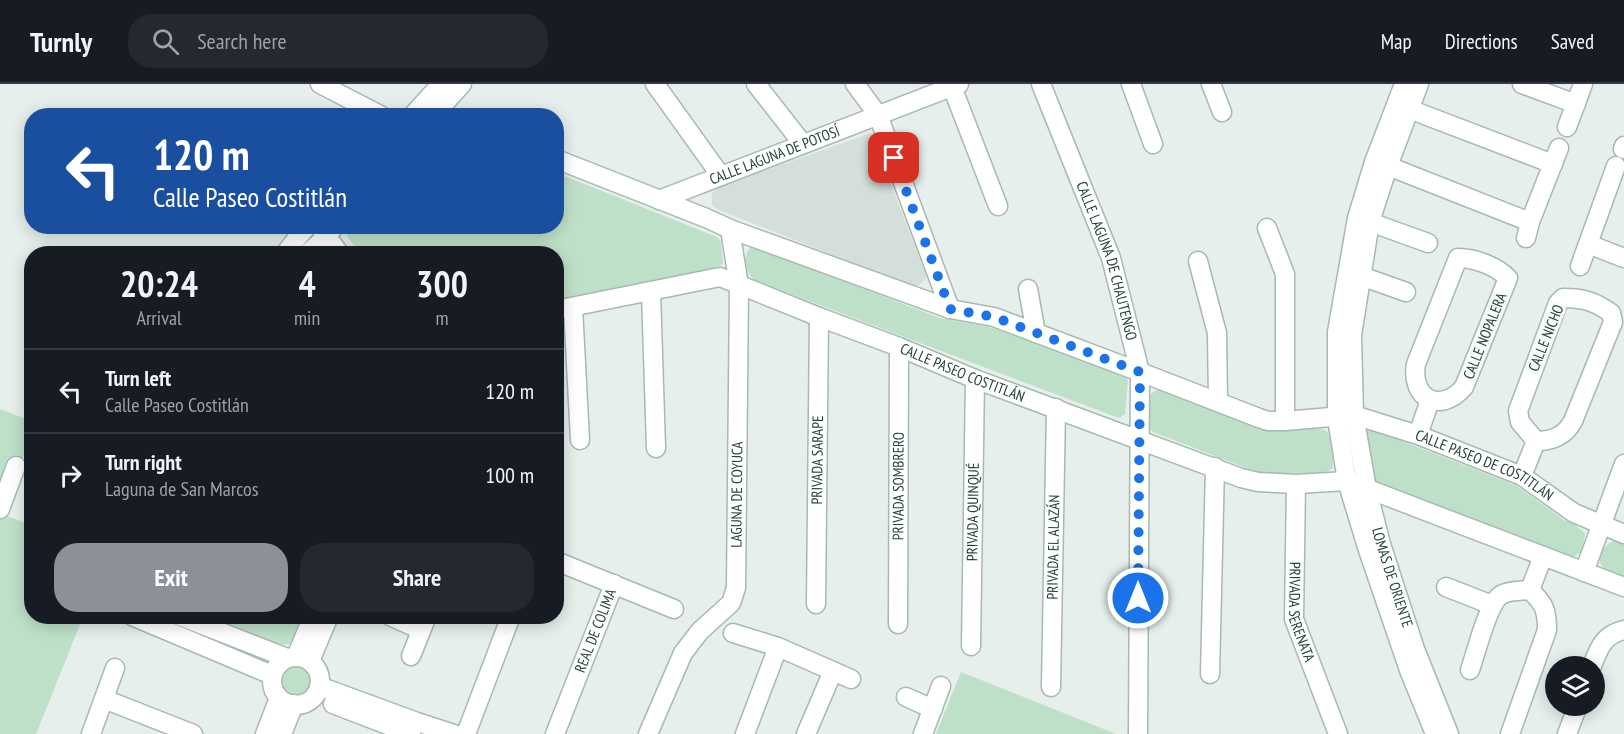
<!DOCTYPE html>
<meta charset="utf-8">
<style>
body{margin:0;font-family:"PT Sans Narrow",sans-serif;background:#242831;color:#f1f3f6;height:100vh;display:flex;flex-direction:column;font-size:22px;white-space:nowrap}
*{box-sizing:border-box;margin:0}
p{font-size:20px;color:#9ea1a6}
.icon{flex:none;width:33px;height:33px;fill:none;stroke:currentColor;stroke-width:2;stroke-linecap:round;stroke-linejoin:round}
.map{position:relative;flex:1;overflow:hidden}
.side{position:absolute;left:24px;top:162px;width:540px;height:378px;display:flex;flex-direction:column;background:#171b24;border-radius:24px;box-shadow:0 3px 15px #0003}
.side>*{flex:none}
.top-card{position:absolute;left:24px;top:24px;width:540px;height:126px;border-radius:24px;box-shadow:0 3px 15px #0003;background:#1a4fa0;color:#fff;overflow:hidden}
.buttons{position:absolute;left:1545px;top:572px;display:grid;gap:12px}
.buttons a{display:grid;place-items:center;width:60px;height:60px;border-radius:50%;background:#171b24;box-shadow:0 3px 15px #0003;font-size:30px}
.pin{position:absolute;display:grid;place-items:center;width:51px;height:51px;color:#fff;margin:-26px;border-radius:12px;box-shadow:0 3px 9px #0006}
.me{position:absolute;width:66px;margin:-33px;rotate:0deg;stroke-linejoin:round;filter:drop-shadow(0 0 4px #0008)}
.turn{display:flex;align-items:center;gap:21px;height:126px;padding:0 30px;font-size:27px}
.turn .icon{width:78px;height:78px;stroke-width:2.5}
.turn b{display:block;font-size:42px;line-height:51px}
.eta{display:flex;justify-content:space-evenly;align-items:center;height:102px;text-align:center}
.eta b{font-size:36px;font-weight:700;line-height:42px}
.primary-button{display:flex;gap:12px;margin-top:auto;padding:12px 30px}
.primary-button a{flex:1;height:69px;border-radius:24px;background:#8c9099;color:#fff;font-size:24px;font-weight:700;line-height:69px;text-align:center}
.primary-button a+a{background:#242831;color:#f1f3f6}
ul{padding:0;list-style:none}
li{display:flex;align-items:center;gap:18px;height:84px;padding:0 30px;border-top:2px solid #363941}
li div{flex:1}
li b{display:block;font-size:22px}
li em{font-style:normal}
header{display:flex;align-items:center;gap:36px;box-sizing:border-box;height:84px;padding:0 30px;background:#171b24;border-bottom:2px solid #363941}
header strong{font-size:28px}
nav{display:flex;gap:33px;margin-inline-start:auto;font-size:21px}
.search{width:420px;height:54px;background:#242831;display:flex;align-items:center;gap:15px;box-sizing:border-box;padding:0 21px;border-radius:24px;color:#9ea1a6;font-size:22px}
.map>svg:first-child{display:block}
</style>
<header>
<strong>Turnly</strong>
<div class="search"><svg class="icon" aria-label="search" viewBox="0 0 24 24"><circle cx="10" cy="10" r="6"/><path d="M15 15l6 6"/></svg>Search here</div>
<nav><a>Map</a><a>Directions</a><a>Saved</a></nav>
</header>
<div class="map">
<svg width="1624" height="650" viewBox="0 0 1624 650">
<rect width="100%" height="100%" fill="#e6efeb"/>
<path fill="#d4dfda" d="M871,49L927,193L916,204L719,126L712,121V109L719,103Z"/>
<g fill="#bfe0c8">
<path d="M557,89L717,153L721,158L723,180L712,186L557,217L556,170L360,169L348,154L345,143L556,142Z"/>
<path d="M752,162L940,234L993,244L1124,291L1128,296L1125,330L1119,334L756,197C744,188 741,172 752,162Z"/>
<path d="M1160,305L1258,343C1271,344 1318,342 1326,347C1333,352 1334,376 1333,384L1325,389H1259L1153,348L1149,344C1148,329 1142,310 1160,305Z"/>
<path d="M0,325L31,337V346L7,432L31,441L32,532L83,533L36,650H0Z"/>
<path d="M1374,346L1517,402L1564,436L1574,440L1585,449L1582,467L1575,472H1566L1375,400L1367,347Z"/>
<path d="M1618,455L1624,458V493C1618,491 1610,489 1605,485C1592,475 1606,458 1618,455Z"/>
<path d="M213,533H299V539L290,560L280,561Z"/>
<circle cx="296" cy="598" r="15"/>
<path d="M961,588L1116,650H936Z"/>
</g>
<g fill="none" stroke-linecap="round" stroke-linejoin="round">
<defs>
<g id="minor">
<path d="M320,0L382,32"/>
<path d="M655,0L721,92"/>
<path d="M756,0L803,60"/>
<path d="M855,0L878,31L950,225"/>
<path d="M951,0L998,122"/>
<path id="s1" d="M1041,0L1111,174L1140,288L1138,650"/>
<path d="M1131,0L1153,60"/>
<path d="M1211,0L1222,28"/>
<path d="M1404,0L1374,78L1357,134L1337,248V334L1347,397L1367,463L1409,586L1435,650"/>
<path id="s2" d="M1419,0L1388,82L1370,138L1352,251L1354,331L1367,405L1381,460L1415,565L1449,650"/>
<path d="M1522,0L1576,20"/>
<path d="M1409,25L1553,80"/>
<path d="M412,32L441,0"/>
<path d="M433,32L462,0"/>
<path d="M1567,43L1583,0"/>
<path d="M1623,65L1624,62"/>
<path id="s3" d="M556,75L706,134L730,145L950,225L994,233L1140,288L1259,334L1268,337H1285L1354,331L1418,351L1522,392L1574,429L1624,450"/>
<path d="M1388,82L1530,138"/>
<path id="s4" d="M659,116L959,0"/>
<path d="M1370,138L1428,159"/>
<path d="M320,144L340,170"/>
<path d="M1267,144L1285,190V337"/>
<path d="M1526,154L1530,138L1559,64"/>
<path d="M1588,160L1624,174"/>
<path d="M285,170L297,154L308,142"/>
<path d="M307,170L327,152L335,142"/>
<path d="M1458,174C1475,174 1496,182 1508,194L1464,303C1440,331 1410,314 1416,280Z"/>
<path d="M1198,177L1217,249L1218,318"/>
<path d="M1580,182L1616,82"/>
<path d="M1361,192L1406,208"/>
<path d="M1028,205L1036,249"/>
<path d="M651,208L656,364"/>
<path d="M1563,214C1583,214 1594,217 1611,229L1613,238L1573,337C1565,352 1553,357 1536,357L1520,338L1518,327L1558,219Z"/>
<path d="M573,223L580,356"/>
<path id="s5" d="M556,226L720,193L819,233L899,263L975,295L1241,394L1258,398L1296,400L1347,397L1624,503"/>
<path d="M1418,351L1430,316"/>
<path d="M1522,392L1536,357"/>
<path id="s6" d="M1296,400L1294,535L1338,650"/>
<path d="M0,425L16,382"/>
<path d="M556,477L674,525"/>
<path d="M1584,488L1624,380"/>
<path d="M1446,503L1492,521"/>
<path d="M1530,506L1543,472"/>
<path id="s7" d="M816,520L819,233"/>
<path d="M132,532L272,591"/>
<path d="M180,532L287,574"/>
<path d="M390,532L421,546"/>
<path id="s8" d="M898,540L899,263"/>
<path d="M733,549L778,563L851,595"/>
<path id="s9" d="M971,562L975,295"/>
<path d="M411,572L427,532"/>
<path d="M296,573L313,532"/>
<circle cx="296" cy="597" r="24"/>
<path d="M310,577L329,532"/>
<path d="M1592,582C1599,564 1603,551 1624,546"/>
<path d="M1470,586C1476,569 1488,519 1501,511C1509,506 1521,507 1530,506"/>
<path d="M1210,590L1215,383"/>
<path d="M319,602L417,638L454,650"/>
<path id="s10" d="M1051,603L1056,324"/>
<path d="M906,613L933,625"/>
<path d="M104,615L193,650"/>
<path d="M333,620L411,650"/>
<path d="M91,650L115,584"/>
<path d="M265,650L279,614"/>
<path d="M282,650L294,620"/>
<path d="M466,650L511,532"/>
<path id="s11" d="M555,650L614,500"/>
<path id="s12" d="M648,650L683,569L700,547L731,519L736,504L739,202L730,145"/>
<path d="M745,650L778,563"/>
<path d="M806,650L833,587"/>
<path d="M923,650L941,602"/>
<path d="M1510,650L1547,546C1547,525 1544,520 1530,506"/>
<path d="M1567,650L1578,621"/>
</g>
</defs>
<use href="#minor" stroke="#a8b8b2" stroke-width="21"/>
<use href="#minor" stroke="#fff" stroke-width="18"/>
</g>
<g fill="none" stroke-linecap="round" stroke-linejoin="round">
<path stroke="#1a73e8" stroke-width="10" stroke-dasharray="0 18" d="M894,74L950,225L994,233L1140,288L1138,514"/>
</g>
<g text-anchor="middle" stroke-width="6" stroke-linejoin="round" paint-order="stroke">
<g font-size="15" fill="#24423a" stroke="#f7fbf9">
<text dy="5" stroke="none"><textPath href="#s4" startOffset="124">CALLE LAGUNA DE POTOSÍ</textPath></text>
<text dy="5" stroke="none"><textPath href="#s1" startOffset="189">CALLE LAGUNA DE CHAUTENGO</textPath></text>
<text transform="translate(1485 252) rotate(-68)" y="5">CALLE NOPALERA</text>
<text transform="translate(1546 254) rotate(-68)" y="5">CALLE NICHO</text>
<text dy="5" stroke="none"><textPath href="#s5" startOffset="428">CALLE PASEO COSTITLÁN</textPath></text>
<text dy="5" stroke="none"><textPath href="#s7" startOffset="144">PRIVADA SARAPE</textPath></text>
<text dy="5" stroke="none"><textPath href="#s3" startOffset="986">CALLE PASEO DE COSTITLÁN</textPath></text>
<text dy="5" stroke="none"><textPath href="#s8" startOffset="138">PRIVADA SOMBRERO</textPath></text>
<text dy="5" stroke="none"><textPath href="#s12" startOffset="267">LAGUNA DE COYUCA</textPath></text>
<text dy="5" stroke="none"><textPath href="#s9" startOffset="134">PRIVADA QUINQUÉ</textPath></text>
<text dy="5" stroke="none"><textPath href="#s10" startOffset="140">PRIVADA EL ALAZÁN</textPath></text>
<text dy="5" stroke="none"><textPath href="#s2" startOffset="508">LOMAS DE ORIENTE</textPath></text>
<text dy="5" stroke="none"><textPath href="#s6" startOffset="129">PRIVADA SERENATA</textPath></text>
<text dy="5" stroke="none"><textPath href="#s11" startOffset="111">REAL DE COLIMA</textPath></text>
</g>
</g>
</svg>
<div class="buttons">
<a><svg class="icon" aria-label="layers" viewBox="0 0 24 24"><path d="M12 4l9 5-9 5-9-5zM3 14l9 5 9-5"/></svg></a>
</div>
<div class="pin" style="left:894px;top:74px;background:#d93025"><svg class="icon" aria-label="arrive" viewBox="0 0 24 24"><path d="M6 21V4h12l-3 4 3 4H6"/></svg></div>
<svg class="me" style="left:1138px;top:514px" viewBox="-20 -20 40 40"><circle r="17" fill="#1a73e8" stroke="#fff" stroke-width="3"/><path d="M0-11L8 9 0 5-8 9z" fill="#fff"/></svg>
<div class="top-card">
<div class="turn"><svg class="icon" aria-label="left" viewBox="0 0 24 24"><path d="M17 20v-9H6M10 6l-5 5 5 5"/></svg><div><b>120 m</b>Calle Paseo Costitlán</div></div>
</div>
<section class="side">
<div class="eta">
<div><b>20:24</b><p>Arrival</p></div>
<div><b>4</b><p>min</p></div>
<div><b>300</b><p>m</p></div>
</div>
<ul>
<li><svg class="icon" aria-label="left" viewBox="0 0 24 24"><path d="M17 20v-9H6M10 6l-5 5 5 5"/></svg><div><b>Turn left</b><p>Calle Paseo Costitlán</p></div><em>120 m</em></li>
<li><svg class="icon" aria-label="right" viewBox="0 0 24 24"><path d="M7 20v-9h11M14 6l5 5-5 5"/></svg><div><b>Turn right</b><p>Laguna de San Marcos</p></div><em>100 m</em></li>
</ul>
<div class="primary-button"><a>Exit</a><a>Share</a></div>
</section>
</div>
